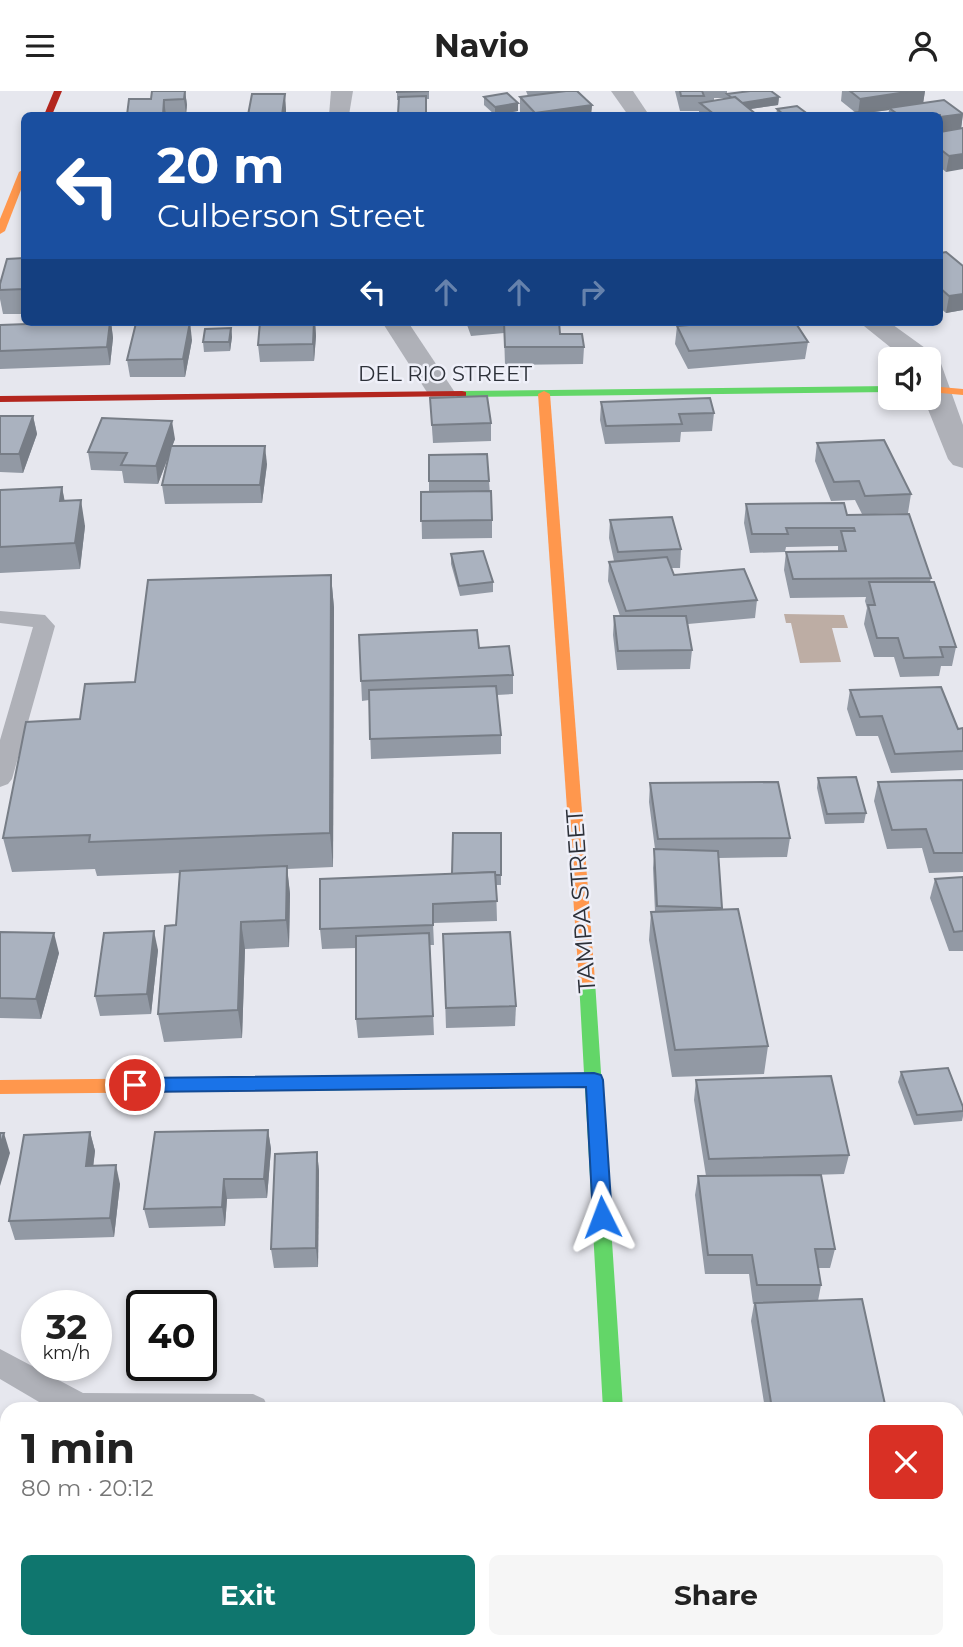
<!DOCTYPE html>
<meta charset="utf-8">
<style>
body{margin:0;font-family:Montserrat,sans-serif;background:#f6f6f6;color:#222;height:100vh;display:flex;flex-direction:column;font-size:26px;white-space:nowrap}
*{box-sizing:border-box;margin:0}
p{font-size:23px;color:#767676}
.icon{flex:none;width:38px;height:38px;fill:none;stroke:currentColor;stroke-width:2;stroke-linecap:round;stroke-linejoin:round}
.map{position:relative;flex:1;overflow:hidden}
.details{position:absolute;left:0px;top:1311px;width:964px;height:247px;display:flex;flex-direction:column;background:#fff;border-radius:21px 21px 0 0;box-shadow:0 4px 10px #0003}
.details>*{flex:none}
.hud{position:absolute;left:21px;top:21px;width:922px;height:214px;border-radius:10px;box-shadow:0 4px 10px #0003;background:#1a4fa0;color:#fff;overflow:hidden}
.buttons{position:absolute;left:878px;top:256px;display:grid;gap:14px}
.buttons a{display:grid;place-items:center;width:63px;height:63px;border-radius:10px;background:#fff;box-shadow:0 4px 10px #0003;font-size:35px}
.speed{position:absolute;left:21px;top:1199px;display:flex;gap:14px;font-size:35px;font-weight:700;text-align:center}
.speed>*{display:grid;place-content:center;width:91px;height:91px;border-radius:50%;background:#fff;box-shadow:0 4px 10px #0003;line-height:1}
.speed small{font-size:18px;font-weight:400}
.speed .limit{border:4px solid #111;border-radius:10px;background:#fff;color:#111}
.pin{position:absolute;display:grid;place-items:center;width:60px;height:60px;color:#fff;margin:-30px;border:4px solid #fff;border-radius:50%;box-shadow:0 2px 7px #0007}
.me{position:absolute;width:77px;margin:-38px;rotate:357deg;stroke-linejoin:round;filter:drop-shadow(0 0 5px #0008)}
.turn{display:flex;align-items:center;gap:24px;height:147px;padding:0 21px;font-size:32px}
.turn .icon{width:91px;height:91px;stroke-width:2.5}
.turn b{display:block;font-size:49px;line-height:60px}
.lanes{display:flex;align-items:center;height:66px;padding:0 21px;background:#0003;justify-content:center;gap:35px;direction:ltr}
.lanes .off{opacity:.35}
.round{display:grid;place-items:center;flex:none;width:74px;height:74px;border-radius:10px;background:#f6f6f6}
.head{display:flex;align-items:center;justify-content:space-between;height:119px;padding:0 21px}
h1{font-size:42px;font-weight:700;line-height:52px}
.primary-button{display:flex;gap:14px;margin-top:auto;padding:14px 21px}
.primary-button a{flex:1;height:80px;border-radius:10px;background:#0f766e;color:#fff;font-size:28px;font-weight:700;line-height:80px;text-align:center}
.primary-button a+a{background:#f6f6f6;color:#222}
header{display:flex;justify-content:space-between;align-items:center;height:91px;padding:0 21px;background:#fff;font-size:32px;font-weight:700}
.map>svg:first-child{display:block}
</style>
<header><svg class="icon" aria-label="menu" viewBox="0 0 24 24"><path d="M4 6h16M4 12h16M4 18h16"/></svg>Navio<svg class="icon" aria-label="person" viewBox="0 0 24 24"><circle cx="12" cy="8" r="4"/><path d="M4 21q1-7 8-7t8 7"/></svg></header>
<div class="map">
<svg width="963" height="1556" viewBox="0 0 963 1556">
<rect width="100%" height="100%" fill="#e6e7ee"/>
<path fill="#bdada4" d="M784,523L844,524L848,537H832L841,571L800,572L791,532H786Z"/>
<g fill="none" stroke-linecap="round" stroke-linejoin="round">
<g fill="#afb1b8" fill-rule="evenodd">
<path d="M0,520L45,524L55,535L12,688L8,693L0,696V649L33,536L0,532Z"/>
<path d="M0,1258L83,1302L253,1303L264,1308L269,1318H51L0,1288Z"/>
</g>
<g fill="#afb1b8" fill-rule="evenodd">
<path d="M331,0H353L349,24H329Z"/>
<path d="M611,0H633L649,24H628Z"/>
<path d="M382,231H408L456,303L452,309L442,311L432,309Z"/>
<path d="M859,231H889L939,267L963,334V377L953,374L948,368L923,306H929V268H905Z"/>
<path d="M602,1550H658L659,1556H603Z"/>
</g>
<g fill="#63d668" fill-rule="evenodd">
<path d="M891,295V301L462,306L456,303L462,300Z"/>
<path d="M587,884L593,886L595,890L623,1318H603L585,996L282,1000L276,998L273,993L276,988L282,986L584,982L579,890L581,886Z"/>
</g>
<g fill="#ff974d" fill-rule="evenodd">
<path d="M24,78V91L5,140L0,143V128L19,81Z"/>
<path d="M929,295L963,298V304L929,301Z"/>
<path d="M544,300L550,303L595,890L593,894H581L579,890L538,303Z"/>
<path d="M282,986L288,988L291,993L288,998L282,1000L0,1003V989Z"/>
</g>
<g fill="#b3261e" fill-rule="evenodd">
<path d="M54,0H62L52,24H44Z"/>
<path d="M462,300L466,301V305L0,311V305Z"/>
</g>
</g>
<g fill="#9299a4">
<path d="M185,0L187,14L186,23L166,24L151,8Z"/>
<path d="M397,0H429V8H426V24H398L399,9H397Z"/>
<path d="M526,0H577L592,14L591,23L605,24H523L520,22V6L528,5Z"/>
<path d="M675,0H727V7H714V10L727,8V3L779,6L778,14L750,18L757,24H699V20H680Z"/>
<path d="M842,0H925L923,12L963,22L961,38L946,81L940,76V24H888L889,19L860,23L856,22L841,10Z"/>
<path d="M484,6L518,12V20L495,24L484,14Z"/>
<path d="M777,18L809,24H776Z"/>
<path d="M940,162L963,175V219L946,222L940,217Z"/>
<path d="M24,167V223H3L0,208V193Z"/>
<path d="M111,231L113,247L110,274L0,278V234Z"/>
<path d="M249,231H315L316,245L314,270L260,271L258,254L260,231Z"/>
<path d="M466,231H559L560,243L584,256L583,273L505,274L504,242L471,245Z"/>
<path d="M708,231H795L808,251L805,268L688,278L675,253L677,235L708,233Z"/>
<path d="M231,237L232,246L230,260L204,261L203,251Z"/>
<path d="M192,249L185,286H130L127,269Z"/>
<path d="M430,307L491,332V350L433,352Z"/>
<path d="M601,311L714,322L712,340L681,341L680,351L605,353L600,329Z"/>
<path d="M0,325H33L37,343L23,382L0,381Z"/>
<path d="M175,348L172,355L267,373L262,412L165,413L162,394L169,364L158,393L124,392L122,380L91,379L88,361Z"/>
<path d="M817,352L911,403L908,422L875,423L931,487L930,491L956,556L952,575H941L939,585L900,586L894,566H874L864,533L867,517L865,510L866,506L790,507L784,479L786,461L838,460V455L786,456L785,461L750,462L744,432L746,413L847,424L862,423L855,409L831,410L815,370Z"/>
<path d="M429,364L489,390L492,429V447L422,448L421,401L429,400Z"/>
<path d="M62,396L64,410L85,435L80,478L0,482V399Z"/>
<path d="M610,429L681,458L680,477H671L674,484L757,509L755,527L688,533L692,559L690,578L617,579L613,544L614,525H620L608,490L609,471L614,470L609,447Z"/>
<path d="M451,463L493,491V501L460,505L451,473Z"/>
<path d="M331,484L334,517L333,776L287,778L290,803L289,856L245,858L242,947L164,951L158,923L176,834L180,782L97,785L95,778L12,781L3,747L80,628L135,591Z"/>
<path d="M359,544L479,557L513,584V603L497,604L501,644V663L371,668L369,609L362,610Z"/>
<path d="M850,599L958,638L963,637V679L891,682L878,645H856L847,618Z"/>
<path d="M818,687L866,722L864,732L825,733L817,697Z"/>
<path d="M963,689V781L929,782L922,757L887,758L874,710L878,691Z"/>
<path d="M650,692L790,747L787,766L718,767L722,818L768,955L764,983L672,986L649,849L651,821H655L653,777L655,758L649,711Z"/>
<path d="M501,742V794H496L497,830L433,832L434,854H430L434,944L358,947L356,928V857L322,858L320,838L452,783Z"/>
<path d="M963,786V860H949L930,807L935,788Z"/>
<path d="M0,841L59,862L41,928L0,927Z"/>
<path d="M443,843L516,915L515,935L446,937Z"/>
<path d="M158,859L151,923L100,925L95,905Z"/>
<path d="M901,981L963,1016V1025L962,1030L914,1034L898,991Z"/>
<path d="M696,989L849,1064L844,1083L812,1084L835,1158L830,1177H818L821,1194L818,1210L886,1318H765L751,1230L754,1213H753L749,1183H705L695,1104L698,1085H706L694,1009Z"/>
<path d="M268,1039L271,1058L267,1107L227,1108L225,1135L149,1137L144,1118Z"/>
<path d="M90,1041L95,1060L93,1075L120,1093L114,1146L15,1149L9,1130Z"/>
<path d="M317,1061L319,1080L318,1176L274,1177L271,1158Z"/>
<rect x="0" y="1352" width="7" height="153"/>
<path d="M790,1550H906L907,1556H790Z"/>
</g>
<g fill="#777d86">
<path d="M185,0L187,14L186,23L184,8Z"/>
<path d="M913,0H925L923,13L889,17V19L858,23L860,8Z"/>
<path d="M285,3L286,18V24H282Z"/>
<path d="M779,6L778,14L737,20L738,12Z"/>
<path d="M164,9L166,24H163Z"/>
<path d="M518,12V20L495,24V16Z"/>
<path d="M592,14L591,24H535V22Z"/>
<path d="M963,23L961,38L940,42V26Z"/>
<path d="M963,63V78L946,81L949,65Z"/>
<path d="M963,203V219L946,222L949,205Z"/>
<path d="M111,231L113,247L110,274L107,256Z"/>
<path d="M190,231L192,249L185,286L183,268Z"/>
<path d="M315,231L316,245L314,270L313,253Z"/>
<path d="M231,237L232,246L230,260L229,251Z"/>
<path d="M33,325L37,343L23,382L19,363Z"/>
<path d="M172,330L175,348L158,393L156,375Z"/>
<path d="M265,355L267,373L262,412L260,394Z"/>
<path d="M62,396L67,422L60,410Z"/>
<path d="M81,409L85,435L80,478L75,452Z"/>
<path d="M331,484L334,517L333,776L330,742Z"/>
<path d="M287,775L290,803L289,856L286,829Z"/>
<path d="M241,831L245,858L242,947L238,919Z"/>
<path d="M154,840L158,859L151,923L147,903Z"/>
<path d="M54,842L59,862L41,928L36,908Z"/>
<path d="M268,1039L271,1058L267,1107L264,1088Z"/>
<path d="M90,1041L95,1060L91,1094L86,1075Z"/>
<path d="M4,1042L10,1062L0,1095V1055Z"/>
<path d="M317,1061L319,1080L318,1176L316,1157Z"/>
<path d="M116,1074L120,1093L114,1146L110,1127Z"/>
<path d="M224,1088L227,1108L225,1135L222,1116Z"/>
</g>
<g fill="#aab2bf" stroke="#777d86" stroke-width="2">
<path d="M152,0H185L184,8L164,9L163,24H127L129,8H151Z"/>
<path d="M397,0H429L397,1Z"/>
<path d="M566,0H577L592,14L535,22L520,6Z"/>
<path d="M680,0H702L704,5H681Z"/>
<path d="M750,0H771L779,6L742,12L735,6L732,7L727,3Z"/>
<path d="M850,0H913L860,8Z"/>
<path d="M507,2L518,12L495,16L484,6Z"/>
<path d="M252,3H285L282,24H248Z"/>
<path d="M426,5V23H398L399,6Z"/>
<path d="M735,6L757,24H715L700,12Z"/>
<path d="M944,9L963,23L940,26V24H899L889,17Z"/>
<path d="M797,15L809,24H784L777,18Z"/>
<path d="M859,21L863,24H838Z"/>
<path d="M603,22L605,24H582Z"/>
<path d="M963,37V63L949,65L940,58V41Z"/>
<path d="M946,161L963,175V203L949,205L940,197V162Z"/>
<path d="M24,167V198L0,199V193L7,168Z"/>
<path d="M83,231H110L107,256L0,260V234Z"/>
<path d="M190,231L183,268L127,269L136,232Z"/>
<path d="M260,231H314L313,253L258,254Z"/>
<path d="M504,231H559L560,243H582L584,256H505Z"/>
<path d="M713,231H795L808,251L689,260L677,235L714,232Z"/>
<path d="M231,237L229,251H203L205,238Z"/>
<path d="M487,305L491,332L432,334L430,307Z"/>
<path d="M710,307L714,322L679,323L682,333L606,335L601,311Z"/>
<path d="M0,325H33L19,363H0Z"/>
<path d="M102,327L172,330L156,375L121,374L127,362L88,361Z"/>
<path d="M884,349L911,403L865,405L859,390L834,391L817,352Z"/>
<path d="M171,355H265L260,394H162Z"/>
<path d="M487,363L489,390H429V364Z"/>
<path d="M62,396L60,410L81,409L75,452L0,456V399Z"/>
<path d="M491,400L492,429L421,430V401Z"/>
<path d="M844,412L847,424L909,423L931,487L793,488L786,461L846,460L841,440H855L854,437H786L788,443H752L746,413Z"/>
<path d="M672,426L681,458L618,461L610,429Z"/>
<path d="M483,460L493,491L459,495L451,463Z"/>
<path d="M667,466L674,484L744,478L757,509L626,520L609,471Z"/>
<path d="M331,484L330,742L89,751L90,744L3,747L26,631L80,628L85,593L135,591L148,489Z"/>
<path d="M869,491H934L956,556H940L943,566L904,567L898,547H877L868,514H875Z"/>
<path d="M614,525H686L692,559L618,560Z"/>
<path d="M477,539L479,557L509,555L513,584L361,590L359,544Z"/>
<path d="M496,595L501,644L370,648L369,599Z"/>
<path d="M941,596L958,638L963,637V660L895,663L882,625L860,626L850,599Z"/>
<path d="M856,686L866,722L827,723L818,687Z"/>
<path d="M963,689V762H934L926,738L892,739L878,691Z"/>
<path d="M778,691L790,747L658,748L650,692Z"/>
<path d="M453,742H501V784H495V781L452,783Z"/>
<path d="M654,758L718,760L722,817L657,815Z"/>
<path d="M287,775L286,829L241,831L238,919L158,923L165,835L176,834L180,780Z"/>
<path d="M495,781L497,810L433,813V834L320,838V788Z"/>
<path d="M963,786V840L954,841L935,788Z"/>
<path d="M738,818L768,955L675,959L651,821Z"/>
<path d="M154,840L147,903L95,905L104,842Z"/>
<path d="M0,841L54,842L36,908L0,907Z"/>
<path d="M510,841L516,915L446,917L443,843Z"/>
<path d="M429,842L433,925L356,928V845Z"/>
<path d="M948,977L963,1016V1020L917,1024L901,981Z"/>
<path d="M831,985L849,1064L709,1068L696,989Z"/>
<path d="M268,1039L264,1088H224L222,1116L144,1118L155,1041Z"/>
<path d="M90,1041L86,1075L116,1074L110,1127L9,1130L24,1044Z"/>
<path d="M0,1042H4L0,1055Z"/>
<path d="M317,1061L316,1157L271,1158L275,1063Z"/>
<path d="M821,1084L835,1158H815L821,1194H757L752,1164H708L698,1085Z"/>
<path d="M862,1208L886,1318H772L755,1212Z"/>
<rect x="0" y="1352" width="7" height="124"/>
<path d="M796,1550H906L907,1556H797Z"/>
</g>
<path fill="#1a73e8" stroke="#114b97" stroke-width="2" d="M594,982L601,984L603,989L612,1126L609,1131L602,1134L595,1131L593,1126L586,996L135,1001L129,999L126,994L129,989L135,987Z"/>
<g text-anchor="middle" stroke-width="5" stroke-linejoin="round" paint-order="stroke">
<g font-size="21" fill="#2d3139" stroke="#eff0f9">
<text x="445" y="290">DEL RIO STREET</text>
</g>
<g font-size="24" fill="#2d3139" stroke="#eff0f9">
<text transform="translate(581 810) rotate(-94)" y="8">TAMPA STREET</text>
</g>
</g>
</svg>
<div class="buttons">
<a><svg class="icon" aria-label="sound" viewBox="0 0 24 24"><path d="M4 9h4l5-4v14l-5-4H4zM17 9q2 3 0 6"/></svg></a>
</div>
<div class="speed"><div>32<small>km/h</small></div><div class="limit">40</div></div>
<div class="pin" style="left:135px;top:994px;background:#d93025"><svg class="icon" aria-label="arrive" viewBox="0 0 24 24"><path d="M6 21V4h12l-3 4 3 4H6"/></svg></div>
<svg class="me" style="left:602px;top:1126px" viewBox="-20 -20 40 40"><path d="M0-17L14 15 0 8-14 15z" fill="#1a73e8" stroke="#fff" stroke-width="4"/></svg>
<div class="hud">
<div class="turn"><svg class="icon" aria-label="left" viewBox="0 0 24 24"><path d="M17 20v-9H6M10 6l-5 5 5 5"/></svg><div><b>20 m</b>Culberson Street</div></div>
<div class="lanes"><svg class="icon" aria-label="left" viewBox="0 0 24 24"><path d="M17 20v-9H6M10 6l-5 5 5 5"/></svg><svg class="icon off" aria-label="ahead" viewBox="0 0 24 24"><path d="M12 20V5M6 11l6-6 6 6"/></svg><svg class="icon off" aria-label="ahead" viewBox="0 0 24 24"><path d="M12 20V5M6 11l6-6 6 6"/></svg><svg class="icon off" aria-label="right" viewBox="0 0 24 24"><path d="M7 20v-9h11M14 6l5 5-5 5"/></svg></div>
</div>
<section class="details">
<div class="head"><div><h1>1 min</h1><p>80 m · 20:12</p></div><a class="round" style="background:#d93025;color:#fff"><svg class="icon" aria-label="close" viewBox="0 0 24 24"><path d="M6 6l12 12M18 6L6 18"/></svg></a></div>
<div class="primary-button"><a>Exit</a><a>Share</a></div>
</section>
</div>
